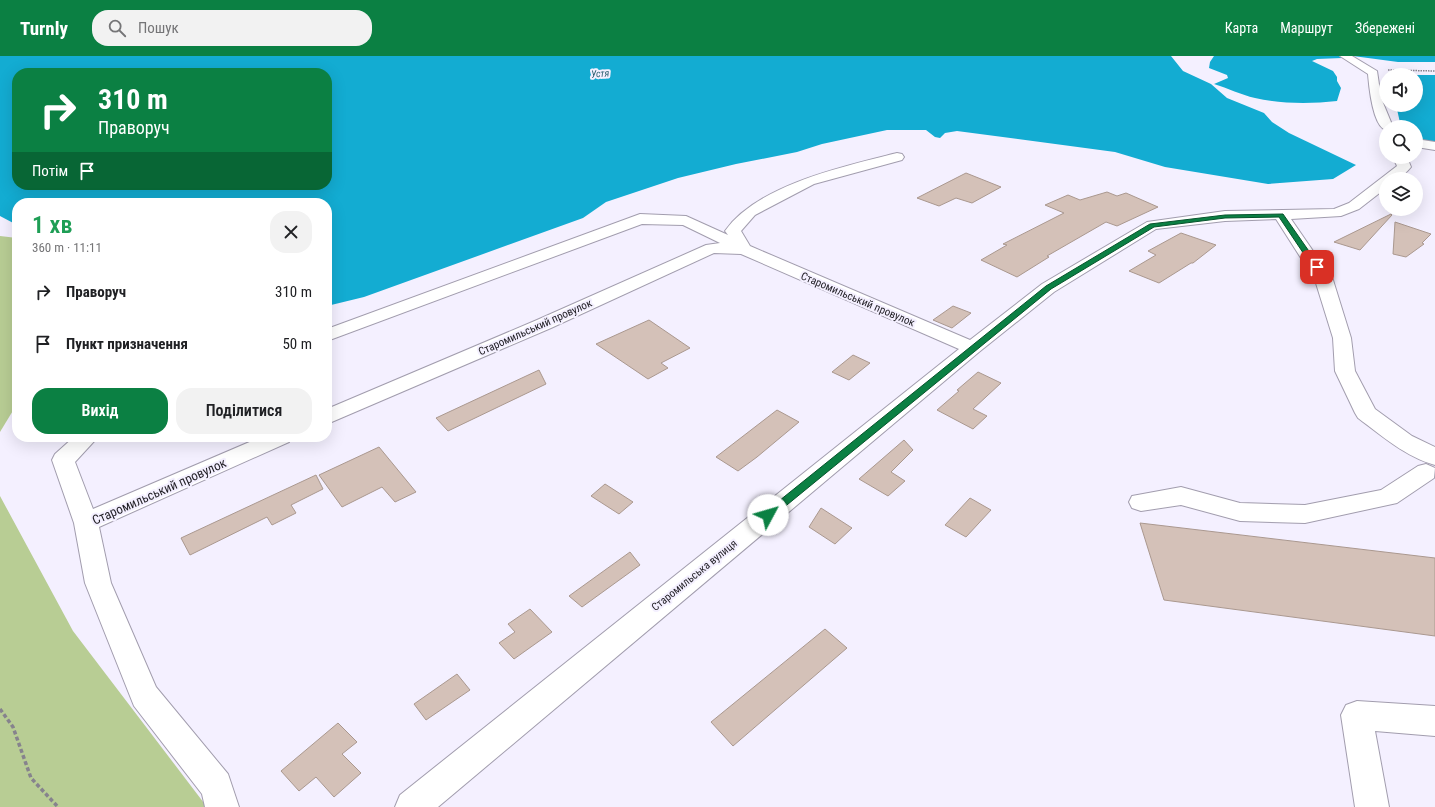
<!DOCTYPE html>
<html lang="uk">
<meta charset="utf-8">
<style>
body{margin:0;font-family:"Roboto Condensed",sans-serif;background:#f2f2f2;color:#202124;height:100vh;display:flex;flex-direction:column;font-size:15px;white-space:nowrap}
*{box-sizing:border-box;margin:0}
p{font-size:13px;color:#757577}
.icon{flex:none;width:22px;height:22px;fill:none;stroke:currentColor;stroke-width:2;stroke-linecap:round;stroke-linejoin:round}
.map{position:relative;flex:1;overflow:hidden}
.side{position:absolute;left:12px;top:142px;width:320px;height:244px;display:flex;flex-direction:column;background:#fff;border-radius:16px;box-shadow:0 4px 16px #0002}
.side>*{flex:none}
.hud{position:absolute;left:12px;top:12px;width:320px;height:122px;border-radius:16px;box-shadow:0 4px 16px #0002;background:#0b8043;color:#fff;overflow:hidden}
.tools{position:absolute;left:1379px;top:12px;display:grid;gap:8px}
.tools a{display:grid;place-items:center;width:44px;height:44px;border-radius:50%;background:#fff;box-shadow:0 4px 16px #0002;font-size:20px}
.pin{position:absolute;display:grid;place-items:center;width:34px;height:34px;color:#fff;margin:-17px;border-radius:8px;box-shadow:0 2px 6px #0006}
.me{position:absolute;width:44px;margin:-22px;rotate:51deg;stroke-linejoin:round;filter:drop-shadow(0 0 3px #0008)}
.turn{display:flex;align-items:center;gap:14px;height:84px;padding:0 20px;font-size:18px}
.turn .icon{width:52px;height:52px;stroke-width:2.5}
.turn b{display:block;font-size:28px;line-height:34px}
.then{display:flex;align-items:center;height:38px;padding:0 20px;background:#0003;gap:8px;font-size:15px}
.round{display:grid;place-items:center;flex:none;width:42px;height:42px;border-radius:16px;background:#f2f2f2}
.overview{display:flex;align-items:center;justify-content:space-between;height:68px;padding:0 20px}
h1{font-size:24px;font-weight:600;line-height:30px;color:#1e9e55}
.action{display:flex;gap:8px;margin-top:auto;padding:8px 20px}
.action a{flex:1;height:46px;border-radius:16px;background:#0b8043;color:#fff;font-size:16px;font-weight:600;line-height:46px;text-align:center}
.action a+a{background:#f2f2f2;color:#202124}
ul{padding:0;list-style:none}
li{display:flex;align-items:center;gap:12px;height:52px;padding:0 20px}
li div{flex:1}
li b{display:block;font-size:15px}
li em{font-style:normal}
header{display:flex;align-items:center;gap:24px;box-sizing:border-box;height:56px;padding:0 20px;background:#0b8043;color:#fff}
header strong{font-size:19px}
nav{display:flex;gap:22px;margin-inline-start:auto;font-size:14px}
.search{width:280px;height:36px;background:#f2f2f2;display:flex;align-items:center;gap:10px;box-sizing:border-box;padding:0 14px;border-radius:16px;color:#757577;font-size:15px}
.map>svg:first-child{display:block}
</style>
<header>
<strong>Turnly</strong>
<div class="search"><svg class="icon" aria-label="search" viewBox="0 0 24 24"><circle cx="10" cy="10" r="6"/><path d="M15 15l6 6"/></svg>Пошук</div>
<nav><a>Карта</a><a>Маршрут</a><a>Збережені</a></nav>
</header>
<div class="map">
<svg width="1435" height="751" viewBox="0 0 1435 751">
<rect width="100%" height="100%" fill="#f4f0ff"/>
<g fill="#b8cd94">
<path d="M0,180L17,182V348L0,376Z"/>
<path d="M0,440L73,575L207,751H0Z"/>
</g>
<g fill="#13acd2" fill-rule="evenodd">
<path d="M0,0H1171L1183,15L1211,28L1227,42L1264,57L1272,66L1289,77L1356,109L1333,123L1268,128L1165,111L1115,96L957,75L945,77L940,82L935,81L926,74H887L822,88L797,96L736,108L678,122L606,146L583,162L364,241L327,250V147H17V169L0,160ZM17,17H327V129H17Z"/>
<path d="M1214,0H1339L1342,2L1317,3L1312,5L1333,15L1337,21V25L1341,32L1337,45C1310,48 1282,48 1255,42C1241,39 1228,32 1214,28L1228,22L1227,19L1209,12L1210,6Z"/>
<path d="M1353,0H1435V6H1398Z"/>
<path d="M1416,19H1435V87L1416,83V71H1401L1396,49H1416Z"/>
</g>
<g fill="#d4c1b8" stroke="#aa988f">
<path d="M966,117L1001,131L972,147L956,142L939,150L917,142Z"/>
<path d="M1107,136L1117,140L1126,137L1158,151L1117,170L1106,166L1047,200L1049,201L1017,221L981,204L1007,189L1003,188L1064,157L1045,149L1068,139L1080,144Z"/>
<path d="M1391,158L1392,159L1360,194L1334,186Z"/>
<path d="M1395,166L1431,178L1422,187L1424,188L1406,201L1393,198Z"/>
<path d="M1181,177L1216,189L1193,207H1191L1159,227L1129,215L1156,199L1148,195Z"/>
<path d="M953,250L971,257L952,272L933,264Z"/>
<path d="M649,264L690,292L661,307L668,312L648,323L596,288Z"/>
<path d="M853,299L870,307L849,324L832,316Z"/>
<path d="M539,314L546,328L448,375L436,362Z"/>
<path d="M978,316L1001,327L973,353L987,360L973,373L937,354L959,335L957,334Z"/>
<path d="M777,354L799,366L757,401L738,415L716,401Z"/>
<path d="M904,384L913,394L891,416L905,425L888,440L859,423Z"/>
<path d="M379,391L416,436L395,446L382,431L342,451L319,419Z"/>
<path d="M316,419L323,433L291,449L296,457L272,469L267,461L190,499L181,482Z"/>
<path d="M605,428L633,446L619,458L591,440Z"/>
<path d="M970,442L991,454L966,481L945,469Z"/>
<path d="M821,452L852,472L835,488L809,471Z"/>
<path d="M1140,467L1435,502V580L1164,544Z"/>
<path d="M630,496L640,509L582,551L569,540Z"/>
<path d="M530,553L552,576L514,603L499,587L515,576L508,568Z"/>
<path d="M825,573L847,592L733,690L711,666Z"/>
<path d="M457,618L470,634L426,664L414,648Z"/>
<path d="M338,667L357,686L342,698L361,717L334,741L316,721L299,735L281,715Z"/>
</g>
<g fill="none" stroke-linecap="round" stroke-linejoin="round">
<defs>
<g id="minor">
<path d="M1340,0H1352L1377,15L1381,42L1393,71H1386V74C1373,71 1369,30 1368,18Z"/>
<path d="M1416,83L1435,86V94L1416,91Z"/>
<path d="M897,97L902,98L904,101L902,104L814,128L755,159L741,175L750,190L970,284L1042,228L1147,166L1225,155L1334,153L1349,147L1397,110L1393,101H1407L1411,111C1404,120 1397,123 1386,123V132L1359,153L1341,160L1291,163L1333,224L1351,282L1355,315L1375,353L1412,380L1435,391V409C1406,401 1382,380 1358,362L1355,357L1335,315L1333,282L1315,224L1276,163L1225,165L1156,173L1054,236L979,296L438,751H395L400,739L959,293L741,198L714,197L551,272L327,368V353L537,264L706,189L720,187L683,169L642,168L327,285V273L640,158L686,160L728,179L725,175C757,129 845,110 897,97Z"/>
<path d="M74,381H98L75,406L93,453L261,381H292L289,386L99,471L111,527L156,631L228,718L239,751H205L202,738L134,650L130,640L85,527L74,467L52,404L55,398Z"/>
<path d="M1426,408L1435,412L1434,422L1397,447L1305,467L1240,465L1181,449L1141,455L1132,452L1129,446L1132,440L1181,431L1240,447L1305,449L1381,434L1418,410Z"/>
<path d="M1357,645L1435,650V680L1375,675L1389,751H1355L1341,659L1346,649Z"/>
</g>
</defs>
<use href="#minor" stroke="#a29dae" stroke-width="2"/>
<path stroke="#86838d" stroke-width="1.5" stroke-dasharray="1.5 1" stroke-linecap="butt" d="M1388,14L1435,15"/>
<path stroke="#86838d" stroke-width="3.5" stroke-dasharray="4 2.5" stroke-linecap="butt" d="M0,653L13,671L31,722L58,751"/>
<use href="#minor" fill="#fff" fill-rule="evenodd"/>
</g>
<path fill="#0b8043" stroke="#07532c" d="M1283,158L1320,211L1319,213H1314L1279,161L1225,162L1154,171L1051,233L771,462H764L762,459L764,457L1046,230L1150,168L1225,159Z"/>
<g text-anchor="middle" stroke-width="4" stroke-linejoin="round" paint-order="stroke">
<g font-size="10" font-style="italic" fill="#2a5e6f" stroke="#f4f0ff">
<text transform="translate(600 17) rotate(-4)" y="4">Устя</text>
</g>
<g font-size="11" fill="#1e1c22" stroke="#f4f0ff">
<text transform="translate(858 243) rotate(23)" y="4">Старомильський провулок</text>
<text transform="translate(535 271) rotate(-24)" y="4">Старомильський провулок</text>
<text transform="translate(694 519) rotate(-39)" y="4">Старомильська вулиця</text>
</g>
<g font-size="13" fill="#1e1c22" stroke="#f4f0ff">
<text transform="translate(159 435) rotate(-24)" y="5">Старомильський провулок</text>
</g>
</g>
</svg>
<div class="tools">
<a><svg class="icon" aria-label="sound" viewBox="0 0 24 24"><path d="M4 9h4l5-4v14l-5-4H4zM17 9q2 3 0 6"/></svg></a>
<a><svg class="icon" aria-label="search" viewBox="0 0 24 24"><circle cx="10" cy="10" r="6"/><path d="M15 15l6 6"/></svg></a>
<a><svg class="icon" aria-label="layers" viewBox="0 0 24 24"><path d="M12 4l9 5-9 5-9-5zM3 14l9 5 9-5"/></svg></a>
</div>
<div class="pin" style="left:1317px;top:211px;background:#d93025"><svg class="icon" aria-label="arrive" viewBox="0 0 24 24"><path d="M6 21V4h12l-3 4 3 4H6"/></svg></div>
<svg class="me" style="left:768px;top:459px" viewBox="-20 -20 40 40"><circle r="19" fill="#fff"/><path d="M0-13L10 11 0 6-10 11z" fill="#0b8043"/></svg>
<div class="hud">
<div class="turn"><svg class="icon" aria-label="right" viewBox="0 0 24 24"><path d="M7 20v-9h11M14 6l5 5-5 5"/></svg><div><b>310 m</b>Праворуч</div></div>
<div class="then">Потім<svg class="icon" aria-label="arrive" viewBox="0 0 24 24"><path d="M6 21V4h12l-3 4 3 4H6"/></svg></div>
</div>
<section class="side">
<div class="overview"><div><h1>1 хв</h1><p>360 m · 11:11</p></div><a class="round"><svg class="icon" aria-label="close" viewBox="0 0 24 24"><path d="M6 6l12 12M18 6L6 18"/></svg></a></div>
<ul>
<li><svg class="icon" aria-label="right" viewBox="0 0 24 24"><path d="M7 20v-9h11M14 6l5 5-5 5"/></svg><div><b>Праворуч</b></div><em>310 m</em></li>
<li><svg class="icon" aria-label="arrive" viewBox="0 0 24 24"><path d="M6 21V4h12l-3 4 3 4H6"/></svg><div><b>Пункт призначення</b></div><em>50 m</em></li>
</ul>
<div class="action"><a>Вихід</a><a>Поділитися</a></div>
</section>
</div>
